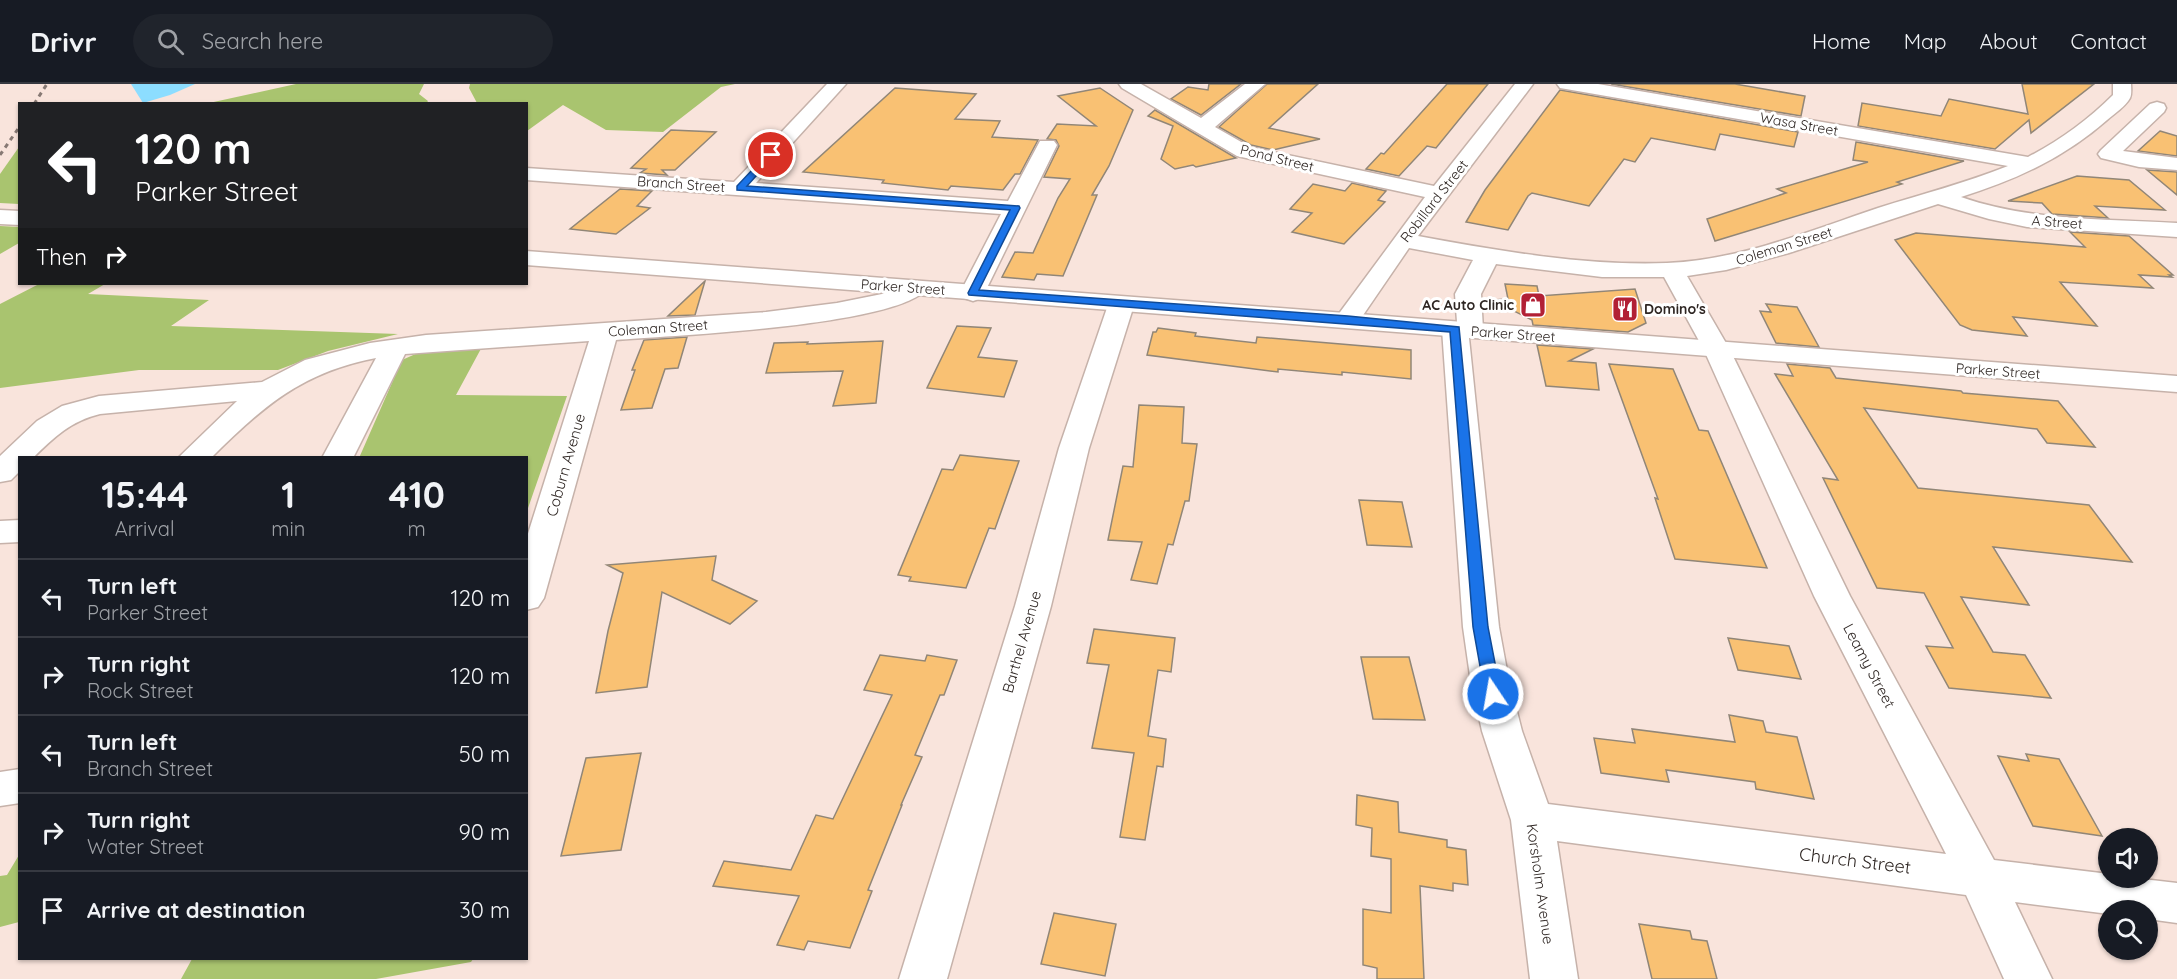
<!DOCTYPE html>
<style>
body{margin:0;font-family:Quicksand,sans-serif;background:#20242c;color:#f1f3f6;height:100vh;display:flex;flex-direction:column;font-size:22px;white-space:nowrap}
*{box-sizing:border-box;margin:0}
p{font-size:20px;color:#9ea1a6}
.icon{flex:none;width:33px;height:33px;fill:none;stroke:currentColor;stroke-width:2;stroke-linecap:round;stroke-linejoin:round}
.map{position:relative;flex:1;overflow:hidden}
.side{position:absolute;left:18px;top:372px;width:510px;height:504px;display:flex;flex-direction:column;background:#171b24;border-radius:0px;box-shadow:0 2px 4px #0004}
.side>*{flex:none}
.guide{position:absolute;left:18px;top:18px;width:510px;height:183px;border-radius:0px;box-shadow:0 2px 4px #0004;background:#202124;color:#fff;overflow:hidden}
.tools{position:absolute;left:2098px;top:744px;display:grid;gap:12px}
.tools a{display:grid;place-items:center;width:60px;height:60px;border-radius:50%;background:#171b24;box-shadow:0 2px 4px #0004;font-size:30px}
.pin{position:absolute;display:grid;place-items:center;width:51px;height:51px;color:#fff;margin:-26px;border:3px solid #fff;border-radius:50%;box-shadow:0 2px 6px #0007}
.me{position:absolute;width:66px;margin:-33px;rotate:348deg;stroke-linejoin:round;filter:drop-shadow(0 0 4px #0008)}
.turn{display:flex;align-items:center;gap:21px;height:126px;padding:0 18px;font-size:27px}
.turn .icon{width:78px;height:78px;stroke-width:2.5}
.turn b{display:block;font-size:42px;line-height:51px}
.then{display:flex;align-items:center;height:57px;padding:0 18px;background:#0003;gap:12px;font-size:22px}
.eta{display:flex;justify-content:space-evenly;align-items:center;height:102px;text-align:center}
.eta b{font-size:36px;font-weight:700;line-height:42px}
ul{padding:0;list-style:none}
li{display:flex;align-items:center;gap:18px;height:78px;padding:0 18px;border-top:2px solid #363941}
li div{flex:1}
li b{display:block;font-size:22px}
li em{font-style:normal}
header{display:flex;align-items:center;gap:36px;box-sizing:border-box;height:84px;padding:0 30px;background:#171b24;border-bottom:2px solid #363941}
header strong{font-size:28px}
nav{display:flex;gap:33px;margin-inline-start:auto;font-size:21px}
.search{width:420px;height:54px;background:#20242c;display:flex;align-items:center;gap:15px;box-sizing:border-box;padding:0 21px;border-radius:33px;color:#9ea1a6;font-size:22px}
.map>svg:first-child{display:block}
</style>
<header>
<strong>Drivr</strong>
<div class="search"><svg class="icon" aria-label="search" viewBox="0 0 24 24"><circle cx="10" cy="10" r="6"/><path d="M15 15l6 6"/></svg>Search here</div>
<nav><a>Home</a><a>Map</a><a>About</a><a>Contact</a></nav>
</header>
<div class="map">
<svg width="2177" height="895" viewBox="0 0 2177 895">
<rect width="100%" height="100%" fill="#f9e4dc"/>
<g fill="#a9c46f">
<path d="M296,0H424L419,10L428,17L426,20L209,19Z"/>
<path d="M470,0H735L721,3L663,48L606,46L563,21L527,47L526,20L477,19L469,4Z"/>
<path d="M19,63V120L0,119V90Z"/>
<path d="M0,142L20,143L19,159L0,170Z"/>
<path d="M39,200H105L88,210L209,216L171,242L398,250L328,267L278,286H139L0,304V220Z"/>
<path d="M483,261L456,311L567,312L527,427L526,374H359L402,276L429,264Z"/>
<path d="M19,771V838L0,843V792L7,791Z"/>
<path d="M192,875V874L473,875L471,878L376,895H181Z"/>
</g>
<path fill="#8cddff" d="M131,0H195L170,11L143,19Z"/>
<g fill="#f9c173" stroke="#918677" stroke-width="1.5">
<path d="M1209,0H1241L1201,31L1171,15L1188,3L1208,6Z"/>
<path d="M1267,0H1318L1269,44L1320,55L1273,66L1251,61L1219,43Z"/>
<path d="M1447,0H1488L1436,64L1427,62L1399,92L1366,85L1381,69L1384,70Z"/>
<path d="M1611,0H1735L1805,12L1801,32Z"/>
<path d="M2022,0H2094L2031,49L2029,36L1995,65L1858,42L1862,19L1941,32L1949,15L2028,30Z"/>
<path d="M895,4L976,10L955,35L1000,37L992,53L1038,56L1020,90H1015L1003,106L951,102L948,106L882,99L884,96L803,88Z"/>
<path d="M1100,4L1133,26L1109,82L1092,111H1097L1063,192L1037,190L1034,196L1002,193L1015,168L1033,169L1058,114L1070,95L1044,93L1059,62L1056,56L1047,55L1057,40L1096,42L1058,12Z"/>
<path d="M1560,6L1566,7L1798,48L1794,63L1720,50L1715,66L1651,54L1635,78L1624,75L1589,122L1532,109L1528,112L1508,146L1466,138L1485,106Z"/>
<path d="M1155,26L1236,74L1196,83L1193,81L1175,85L1161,75L1173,42L1148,32Z"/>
<path d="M671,46L716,48L675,86H662L667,91L640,89L646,85L631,84Z"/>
<path d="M2160,47L2177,52V72L2138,67Z"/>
<path d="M1856,58L1964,77L1897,98L1902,100L1715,157L1707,135L1786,109L1777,105L1868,78L1853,76Z"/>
<path d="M2147,86L2177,88V111Z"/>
<path d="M2077,92L2129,96L2165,126L2095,122L2108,134L2095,133L2052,130L2042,119L2008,117Z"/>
<path d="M1352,99L1386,107L1378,116L1385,118L1344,160L1292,148L1312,129L1290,125L1313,100L1345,107Z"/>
<path d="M620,105L652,107L637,122L650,124L616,150L570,145Z"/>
<path d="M2070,148L2129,152L2173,191H2169L2172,193L2139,191L2153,204L2060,198L2097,242L2013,233L2027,252L1972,246L1960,241L1895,156L1916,149L2085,163Z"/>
<path d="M705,197L695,231L668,232Z"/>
<path d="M1505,200L1537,202L1539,212L1635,205L1646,239L1628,248L1533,241L1532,236L1492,216L1508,215Z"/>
<path d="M1766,220L1797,223L1819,263L1776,259L1760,227L1771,228Z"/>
<path d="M957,242L991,244L978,273L1017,277L1004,313L927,304Z"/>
<path d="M1158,244L1196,249L1195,252L1256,259L1257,253L1411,266V295L1342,288V291L1278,285V288L1147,271L1153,248H1156Z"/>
<path d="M687,253L678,284L665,285L652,324L621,326L635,286H632L644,256Z"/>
<path d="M883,257L876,319L833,322L843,287L766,289L774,259L808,258L807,260Z"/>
<path d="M1537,261L1593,265L1569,277L1596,279L1599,306L1546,302Z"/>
<path d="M1609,280L1673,285L1699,346L1708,347L1767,484L1675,475L1655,414L1658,415Z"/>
<path d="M1787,280L1830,284L1836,294L1961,307L1963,309L2058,317L2095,363L2047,359L2037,345L1864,324L1918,404L2089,421L2132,478L1993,463L2029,521L1961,513L1993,568L2025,571L2051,614L1949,604L1926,562L1953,564L1924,509L1877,504L1823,394L1838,396L1775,290L1793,292Z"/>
<path d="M1139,321L1184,323L1182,359L1197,360L1189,417H1185L1173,461L1168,460L1157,500L1131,496L1142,458L1108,456L1123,382L1133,383Z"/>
<path d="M960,371L1019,377L995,445L989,444L966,504L909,497L911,493L898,491L942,385L953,386Z"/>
<path d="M1359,416L1402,418L1412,463L1367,461Z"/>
<path d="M716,472L712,496L757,517L730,540L662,508L647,603L596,609L608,547L623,489L607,481Z"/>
<path d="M1094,545L1175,554L1171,588L1158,586L1148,652L1166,655L1163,683L1157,682L1145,756L1120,753L1134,669L1092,664L1109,581L1087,579Z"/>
<path d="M1728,554L1789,562L1801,595L1738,586Z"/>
<path d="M880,571L925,577L927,571L957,576L944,611H940L915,671L922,673L901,721H902L868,806L872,807L850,864L808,857L804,866L777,861L799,812L713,802L724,777L791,786L816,731L833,735L892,611L864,606Z"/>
<path d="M1361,573H1409L1425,636L1373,635Z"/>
<path d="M1729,631L1763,637L1766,648L1797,653L1814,715L1756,705L1755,698L1666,686L1669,698L1601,689L1594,654L1635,659L1632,645L1735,658Z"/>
<path d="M641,669L621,766L561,772L586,674Z"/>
<path d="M2026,670L2059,675L2102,752L2033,742L1998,672L2029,677Z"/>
<path d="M1357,711L1398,718L1399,748L1447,756V763L1466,766L1468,801L1453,799V807L1420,802L1424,895H1377V884L1363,881V825L1391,829V775L1371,772L1372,744L1356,741Z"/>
<path d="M1054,829L1116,840L1105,892L1041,880Z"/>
<path d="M1639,840L1690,847L1692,855L1707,857L1717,895H1652Z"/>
</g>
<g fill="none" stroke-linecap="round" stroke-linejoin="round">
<defs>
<g id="minor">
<path d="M827,0H846L756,99L1008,117L1040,57H1054L1057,61L982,214L973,217L964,214L960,209L1001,130L526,96V84L734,98Z"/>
<path d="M1119,0H1141L1201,34L1245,0H1265L1215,43L1250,63L1434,102L1515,0H1533L1418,152C1500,167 1583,182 1667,179C1740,176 1809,147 1878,124C1922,110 1966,99 2008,82L1566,5L1560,4L1557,0H1598L2028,73C2059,57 2088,36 2113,11V0H2131C2131,4 2132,10 2130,14C2126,22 2114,30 2107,36C2064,74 2015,96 1961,113C2030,137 2105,135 2177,139V153L2027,143L1989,135L1938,120L1789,169L1726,186L1687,192L1730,266L1850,512L1994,776L2109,790V794H2134L2177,799V839L2148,835V826H2109V830L2015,818L2052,895H2004L1966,811L1557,757L1578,895H1530L1511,736L1482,647L1470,592L1463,543L1442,245L1446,239L1457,238L1455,210L1473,176L1409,164L1357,240L1348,243L1339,240L1335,235L1425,113L1237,72L1122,4ZM1496,180L1602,193H1664L1704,266L1814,512L1946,770L1548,720L1522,647L1508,592L1499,543L1469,254L1479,252L1483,246L1481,210Z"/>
<path d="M2157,18L2164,20L2166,24L2164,28L2123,67L2177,74V86L2139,83L2101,74L2098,70L2101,66L2150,20Z"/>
<path d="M915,197L924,199L927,204C901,242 668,252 616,256L544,514L538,523L526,526V456L589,257L405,270L353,374H322L376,274C302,288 262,323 211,374H178L237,317L100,330C71,337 54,353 33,374H20V387L11,396L0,398V372L37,337L62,322L99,312L262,298L305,276L370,259L426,251L766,228L837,219L882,210Z"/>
<path d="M1121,213L1130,216L1134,221L1089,364L1051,522L947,895H899L1015,522L1059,364L1108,221L1112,216Z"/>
<path d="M20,436V458L0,459V437Z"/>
<path d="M20,685V719L0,722V688Z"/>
</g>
<g id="major">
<path d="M0,126L20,127V141L0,140Z"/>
<path d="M526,167L2177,292V308L526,181Z"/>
</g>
</defs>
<use href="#minor" stroke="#c6b2aa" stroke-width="3"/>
<use href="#major" stroke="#c6b2aa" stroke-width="3"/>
<use href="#minor" fill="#fff" fill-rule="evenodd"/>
<use href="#major" fill="#fff" fill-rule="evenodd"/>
<g stroke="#877974" stroke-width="3" stroke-dasharray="4.5 4.5" stroke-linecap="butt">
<path d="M34,20L47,0"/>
<path d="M0,71L20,42"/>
</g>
</g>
<path fill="#1a73e8" stroke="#114b97" stroke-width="1.5" d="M768,69L775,71L747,102L1019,122L1020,124L979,206L1348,232L1459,243L1488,543L1501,610L1499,615H1487L1485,610L1473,543L1450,248L969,211L968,209L1010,126L737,106V102Z"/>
<defs>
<symbol id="shop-square" viewBox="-11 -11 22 22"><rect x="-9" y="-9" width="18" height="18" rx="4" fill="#b22035" stroke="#fff"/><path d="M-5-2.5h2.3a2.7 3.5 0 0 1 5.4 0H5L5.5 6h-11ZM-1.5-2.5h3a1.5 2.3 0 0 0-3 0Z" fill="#fff"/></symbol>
<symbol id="restaurant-square" viewBox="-11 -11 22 22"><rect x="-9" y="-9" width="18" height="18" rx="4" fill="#b22035" stroke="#fff"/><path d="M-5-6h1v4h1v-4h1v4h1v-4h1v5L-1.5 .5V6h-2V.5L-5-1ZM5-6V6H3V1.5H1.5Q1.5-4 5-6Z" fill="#fff"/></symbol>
</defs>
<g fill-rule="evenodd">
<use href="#shop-square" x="1518" y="206" width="30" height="30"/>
<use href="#restaurant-square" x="1610" y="210" width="30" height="30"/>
</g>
<g text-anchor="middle" stroke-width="6" stroke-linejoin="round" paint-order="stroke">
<g font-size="14" fill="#2e2623" stroke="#fff">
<text transform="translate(1799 40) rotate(10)" y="5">Wasa Street</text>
<text transform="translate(1277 74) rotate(14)" y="5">Pond Street</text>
<text transform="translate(681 100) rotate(4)" y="5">Branch Street</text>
<text transform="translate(1434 117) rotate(-52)" y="5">Robillard Street</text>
<text transform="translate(2057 138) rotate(4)" y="5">A Street</text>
<text transform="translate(1784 162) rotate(-17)" y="5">Coleman Street</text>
<text transform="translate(903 203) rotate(4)" y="5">Parker Street</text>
<text transform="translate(658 244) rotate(-4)" y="5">Coleman Street</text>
<text transform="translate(1513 250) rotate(4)" y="5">Parker Street</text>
<text transform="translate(1998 287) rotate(4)" y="5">Parker Street</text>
</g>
<g font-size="14" font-weight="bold" fill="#2e2623" stroke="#fff" text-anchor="end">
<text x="1514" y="226">AC Auto Clinic</text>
<text x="1644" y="230" text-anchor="start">Domino's</text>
</g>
<g font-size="15" fill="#2e2623" stroke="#fff">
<text transform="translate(566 381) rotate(-74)" y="5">Coburn Avenue</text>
<text transform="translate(1022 558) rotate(-74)" y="5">Barthel Avenue</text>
<text transform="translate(1869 582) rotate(62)" y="5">Leamy Street</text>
<text transform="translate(1540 800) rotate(82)" y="5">Korsholm Avenue</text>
</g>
<g font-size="18" fill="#2e2623" stroke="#fff">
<text transform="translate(1855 777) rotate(7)" y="6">Church Street</text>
</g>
</g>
</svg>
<div class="tools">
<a><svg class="icon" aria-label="sound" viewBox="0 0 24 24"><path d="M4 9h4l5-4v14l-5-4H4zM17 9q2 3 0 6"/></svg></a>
<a><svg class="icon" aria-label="search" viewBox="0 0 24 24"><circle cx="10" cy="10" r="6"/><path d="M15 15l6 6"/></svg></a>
</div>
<div class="pin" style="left:771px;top:71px;background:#d93025"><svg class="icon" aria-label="arrive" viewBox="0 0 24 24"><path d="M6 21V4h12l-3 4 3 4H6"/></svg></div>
<svg class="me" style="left:1493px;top:610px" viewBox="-20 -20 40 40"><circle r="17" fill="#1a73e8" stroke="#fff" stroke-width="3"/><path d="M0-11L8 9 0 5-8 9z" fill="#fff"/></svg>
<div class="guide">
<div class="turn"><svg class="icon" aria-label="left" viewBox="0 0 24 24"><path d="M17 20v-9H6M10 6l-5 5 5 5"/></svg><div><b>120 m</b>Parker Street</div></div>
<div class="then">Then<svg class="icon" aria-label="right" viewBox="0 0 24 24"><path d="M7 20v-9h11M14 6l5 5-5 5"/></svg></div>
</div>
<section class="side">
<div class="eta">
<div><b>15:44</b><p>Arrival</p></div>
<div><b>1</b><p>min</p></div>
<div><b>410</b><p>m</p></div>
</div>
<ul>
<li><svg class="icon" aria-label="left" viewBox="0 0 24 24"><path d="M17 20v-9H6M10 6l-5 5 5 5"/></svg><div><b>Turn left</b><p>Parker Street</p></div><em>120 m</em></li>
<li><svg class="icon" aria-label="right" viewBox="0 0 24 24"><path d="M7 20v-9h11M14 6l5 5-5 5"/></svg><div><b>Turn right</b><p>Rock Street</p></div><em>120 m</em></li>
<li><svg class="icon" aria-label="left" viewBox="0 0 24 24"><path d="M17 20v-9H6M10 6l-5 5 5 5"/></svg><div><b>Turn left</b><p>Branch Street</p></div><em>50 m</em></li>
<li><svg class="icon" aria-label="right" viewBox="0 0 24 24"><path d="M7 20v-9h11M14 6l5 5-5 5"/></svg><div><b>Turn right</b><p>Water Street</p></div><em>90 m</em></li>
<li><svg class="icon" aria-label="arrive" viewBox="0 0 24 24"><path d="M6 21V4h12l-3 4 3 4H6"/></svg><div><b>Arrive at destination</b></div><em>30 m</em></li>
</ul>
</section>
</div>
